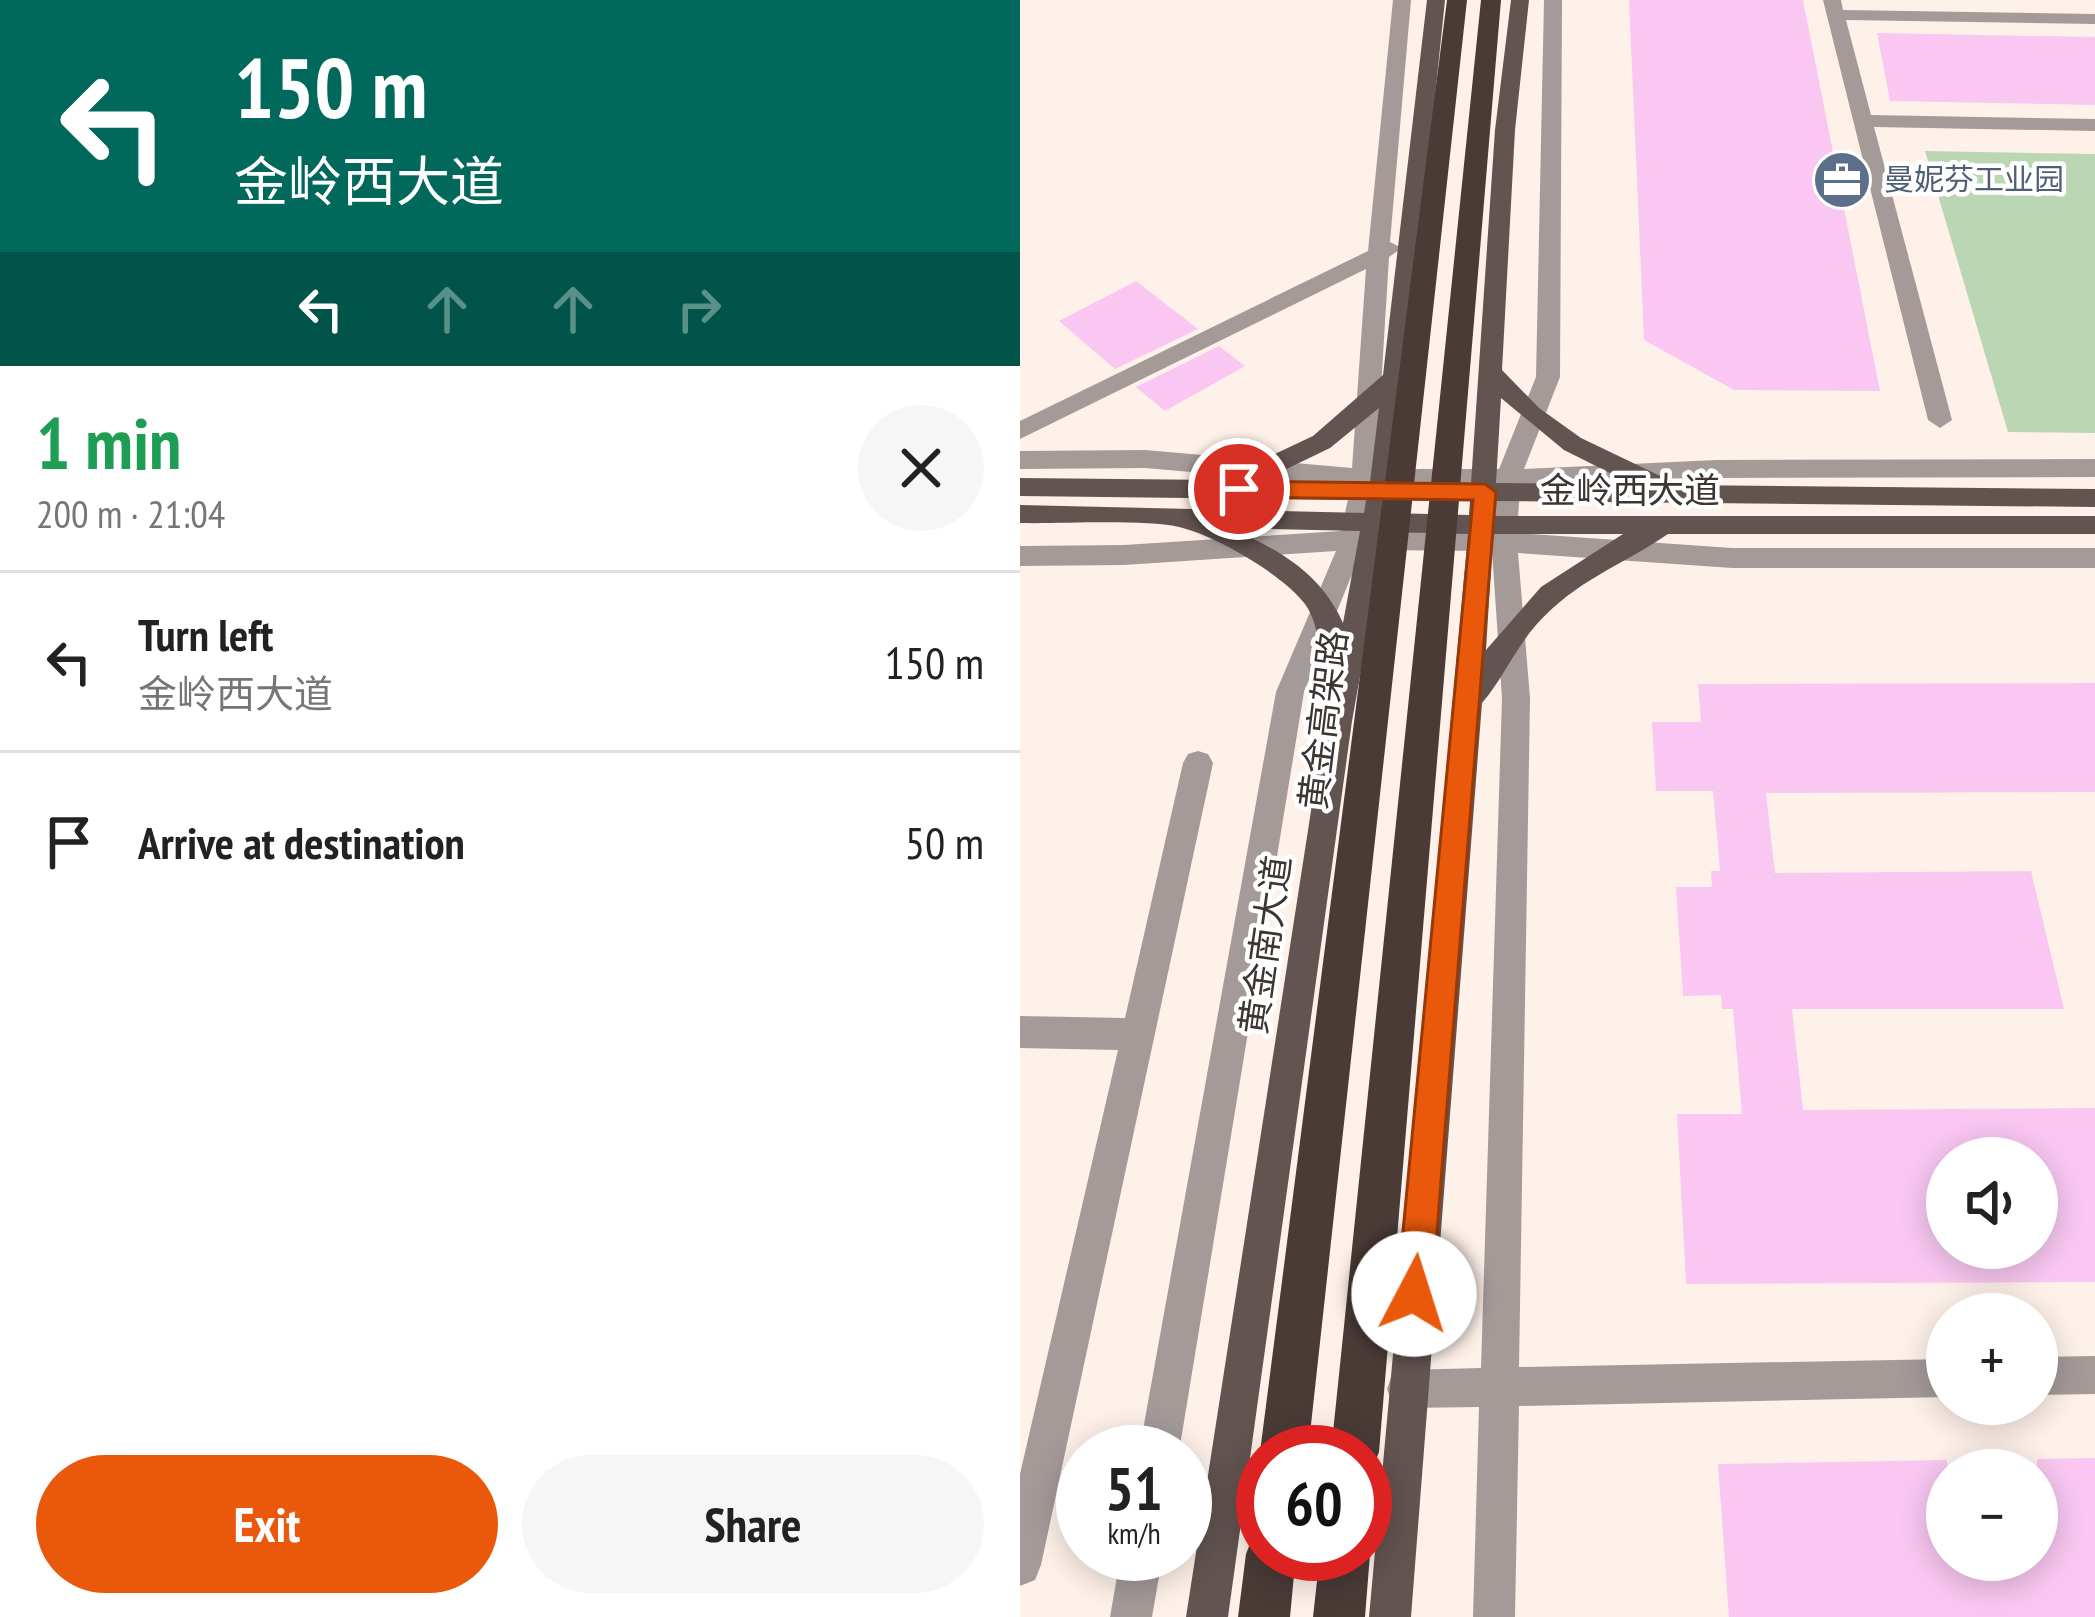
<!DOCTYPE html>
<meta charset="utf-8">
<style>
body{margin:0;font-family:"PT Sans Narrow","Noto Sans SC",sans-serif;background:#f6f6f6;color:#222;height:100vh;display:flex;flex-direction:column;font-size:45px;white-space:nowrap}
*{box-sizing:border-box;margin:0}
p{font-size:39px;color:#767676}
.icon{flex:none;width:66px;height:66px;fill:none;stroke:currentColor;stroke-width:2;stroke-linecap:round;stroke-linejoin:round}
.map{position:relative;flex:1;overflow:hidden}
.drawer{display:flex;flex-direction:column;background:#fff;width:1020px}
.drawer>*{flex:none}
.banner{background:#00695c;color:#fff;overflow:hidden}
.buttons{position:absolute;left:906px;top:1137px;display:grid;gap:24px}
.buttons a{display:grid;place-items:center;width:132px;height:132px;border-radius:50%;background:#fff;box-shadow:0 6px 30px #0003;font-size:60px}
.speed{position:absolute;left:36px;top:1425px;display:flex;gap:24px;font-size:60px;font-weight:700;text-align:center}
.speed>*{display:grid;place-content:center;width:156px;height:156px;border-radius:50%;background:#fff;box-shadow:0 6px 30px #0003;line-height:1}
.speed small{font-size:30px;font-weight:400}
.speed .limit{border:18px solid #d22;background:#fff;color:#111}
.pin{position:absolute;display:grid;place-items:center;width:102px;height:102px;color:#fff;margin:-51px;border:6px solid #fff;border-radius:50%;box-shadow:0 3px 12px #0007}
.me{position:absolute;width:132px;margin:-66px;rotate:5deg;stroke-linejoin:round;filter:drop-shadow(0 0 9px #0008)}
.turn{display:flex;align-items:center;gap:42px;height:252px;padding:0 36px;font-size:54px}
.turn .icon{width:156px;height:156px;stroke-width:2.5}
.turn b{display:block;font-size:84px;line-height:102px}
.lanes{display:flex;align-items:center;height:114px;padding:0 36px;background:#0003;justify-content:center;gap:60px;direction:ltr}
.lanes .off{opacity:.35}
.round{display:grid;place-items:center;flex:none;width:126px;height:126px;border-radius:63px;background:#f6f6f6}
.overview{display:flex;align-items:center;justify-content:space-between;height:204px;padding:0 36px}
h1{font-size:72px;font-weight:800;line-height:90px;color:#1e9e55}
.action{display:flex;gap:24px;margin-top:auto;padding:24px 36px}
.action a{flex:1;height:138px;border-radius:72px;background:#ea580c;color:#fff;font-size:48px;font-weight:800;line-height:138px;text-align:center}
.action a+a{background:#f6f6f6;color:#222}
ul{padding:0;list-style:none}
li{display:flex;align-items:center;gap:36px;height:180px;padding:0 36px;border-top:3px solid #e0e0e0}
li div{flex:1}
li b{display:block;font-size:45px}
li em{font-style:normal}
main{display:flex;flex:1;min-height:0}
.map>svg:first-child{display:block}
</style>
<main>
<section class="drawer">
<div class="banner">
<div class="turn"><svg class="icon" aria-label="left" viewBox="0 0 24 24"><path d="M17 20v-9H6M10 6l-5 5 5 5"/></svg><div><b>150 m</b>金岭西大道</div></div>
<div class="lanes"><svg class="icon" aria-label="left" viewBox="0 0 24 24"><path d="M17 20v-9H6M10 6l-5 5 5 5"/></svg><svg class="icon off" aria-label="ahead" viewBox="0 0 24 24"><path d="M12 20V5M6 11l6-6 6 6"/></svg><svg class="icon off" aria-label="ahead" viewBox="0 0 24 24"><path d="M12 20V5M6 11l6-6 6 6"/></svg><svg class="icon off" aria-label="right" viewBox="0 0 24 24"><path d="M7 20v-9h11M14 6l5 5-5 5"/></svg></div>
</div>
<div class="overview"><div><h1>1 min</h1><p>200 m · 21:04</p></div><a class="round"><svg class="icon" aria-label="close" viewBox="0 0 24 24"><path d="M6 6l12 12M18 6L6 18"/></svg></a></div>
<ul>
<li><svg class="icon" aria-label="left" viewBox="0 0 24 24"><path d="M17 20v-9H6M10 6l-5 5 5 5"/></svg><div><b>Turn left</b><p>金岭西大道</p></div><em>150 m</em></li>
<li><svg class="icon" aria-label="arrive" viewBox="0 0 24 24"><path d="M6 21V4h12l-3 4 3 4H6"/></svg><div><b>Arrive at destination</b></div><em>50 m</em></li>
</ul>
<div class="action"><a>Exit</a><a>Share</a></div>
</section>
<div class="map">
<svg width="1075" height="1617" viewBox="0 0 1075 1617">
<rect width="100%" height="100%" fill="#fef1e9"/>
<path fill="#bbd6b2" d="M905,151L1075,154V433L988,432Z"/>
<g fill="#f9c7f1" fill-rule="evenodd">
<path d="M609,0H783L860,391L714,390L624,340Z"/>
<path d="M857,33L1075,37V105L870,101Z"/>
<path d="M116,281L178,329L95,369L39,321Z"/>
<path d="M199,346L225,366L145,411L116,387Z"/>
<path d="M1075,683V792L746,793L755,873L1011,871L1044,1009H772L783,1110L1075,1108V1282L666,1284L657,1114H722L713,1009H702L701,995L663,996L656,887H692L691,871H700L693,791H636L632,722H681L678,684ZM927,1158H1017V1248H927Z"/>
<path d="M1075,1458V1617H709L698,1464L927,1460V1560H1017V1459Z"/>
</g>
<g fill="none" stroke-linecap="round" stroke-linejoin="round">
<g fill="#a49b99" fill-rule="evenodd">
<path d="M373,0H391L370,242L382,248L369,257L356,469H479L516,377L524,0H542L540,377L504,469L696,460L1075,459V477L696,478L500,487L497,533L712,548H1075V568H712L498,553L510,698L499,1367L927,1359V1397L499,1406L495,1617H453L459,1407L386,1408L372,1403L367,1389L372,1375L386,1370L461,1368L482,698L472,551L342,550L284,692L159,1452H119L256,692L316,551L104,565L0,566V546L104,545L321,531L331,486L125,468L0,469V451L125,450L332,468L346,269L0,439V421L348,251ZM356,487H475L472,532L346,531Z"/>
<path d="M803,0H821L823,10L1075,14V24L826,20L851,115L1075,119V131L854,127L932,420L920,428L908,420Z"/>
<path d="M178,751L188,754L193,763L21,1565L15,1580L0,1586V1474L98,1050L0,1048V1016L105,1018L163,763L168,754Z"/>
<path d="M1075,1356V1394L1017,1395V1357Z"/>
<path d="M101,1554H143L132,1617H90Z"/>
</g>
<path fill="#625450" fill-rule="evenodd" d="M407,0H425L375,482L451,483L475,130L491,0H509L495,130L482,370L519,408L561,438L659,485L1075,489V507L475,501L474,516H1075V534H648C601,566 556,580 516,625C495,649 482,680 462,703L391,1617H349L448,534L366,532L332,721L208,1617H166L311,682C296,662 303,629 285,604C261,573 194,535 159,527C122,519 42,524 0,523V505L344,513L346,500L0,496V478L199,480L293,436L363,375ZM481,398L544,450L612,484L476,483ZM359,408L350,482L242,481L310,448ZM372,500L450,501L449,515L369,513ZM209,528L340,531L323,623C301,573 257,548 209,528ZM473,534H603L521,587L466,650Z"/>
<g fill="#4a3b37" fill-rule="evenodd">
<path d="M427,0H447L288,1452H243V1459L240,1452Z"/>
<path d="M461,0H481L359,1452L352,1469L345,1472V1452H311Z"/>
<path d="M243,1532V1554H276L270,1617H218L226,1554L233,1536Z"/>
<path d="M345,1542L350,1554L345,1617H293L300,1554H345Z"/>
</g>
</g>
<path fill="#ea580c" stroke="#983908" stroke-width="3" d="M219,481L465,484L476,492L412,1294L407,1306L394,1311L382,1306L377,1294L453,500L219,497L208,489Z"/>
<defs>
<symbol id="office-disc" viewBox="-11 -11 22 22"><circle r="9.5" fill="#5c6f8a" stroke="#fff"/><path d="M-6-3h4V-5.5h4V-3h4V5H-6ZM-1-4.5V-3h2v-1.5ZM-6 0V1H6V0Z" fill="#fff"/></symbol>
</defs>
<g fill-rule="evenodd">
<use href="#office-disc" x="789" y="147" width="66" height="66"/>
</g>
<g text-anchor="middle" stroke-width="9" stroke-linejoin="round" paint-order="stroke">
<g font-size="30" fill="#4e5e75" stroke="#fff" text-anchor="start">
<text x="864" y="190">曼妮芬工业园</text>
</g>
<g font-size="36" fill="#3c3532" stroke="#fff">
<text x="610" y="503">金岭西大道</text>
<text transform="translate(303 720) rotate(-83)" y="13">黄金高架路</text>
<text transform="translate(245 945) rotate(-82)" y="13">黄金南大道</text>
</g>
</g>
</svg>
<div class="buttons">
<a><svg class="icon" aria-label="sound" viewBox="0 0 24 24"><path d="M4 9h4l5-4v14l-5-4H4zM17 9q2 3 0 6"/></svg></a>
<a>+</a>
<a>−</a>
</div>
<div class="speed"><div>51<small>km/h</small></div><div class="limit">60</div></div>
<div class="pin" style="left:219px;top:489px;background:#d93025"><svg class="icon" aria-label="arrive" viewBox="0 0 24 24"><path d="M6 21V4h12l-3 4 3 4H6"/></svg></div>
<svg class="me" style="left:394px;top:1294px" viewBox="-20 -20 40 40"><circle r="19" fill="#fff"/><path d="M0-13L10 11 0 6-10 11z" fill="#ea580c"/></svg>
</div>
</main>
